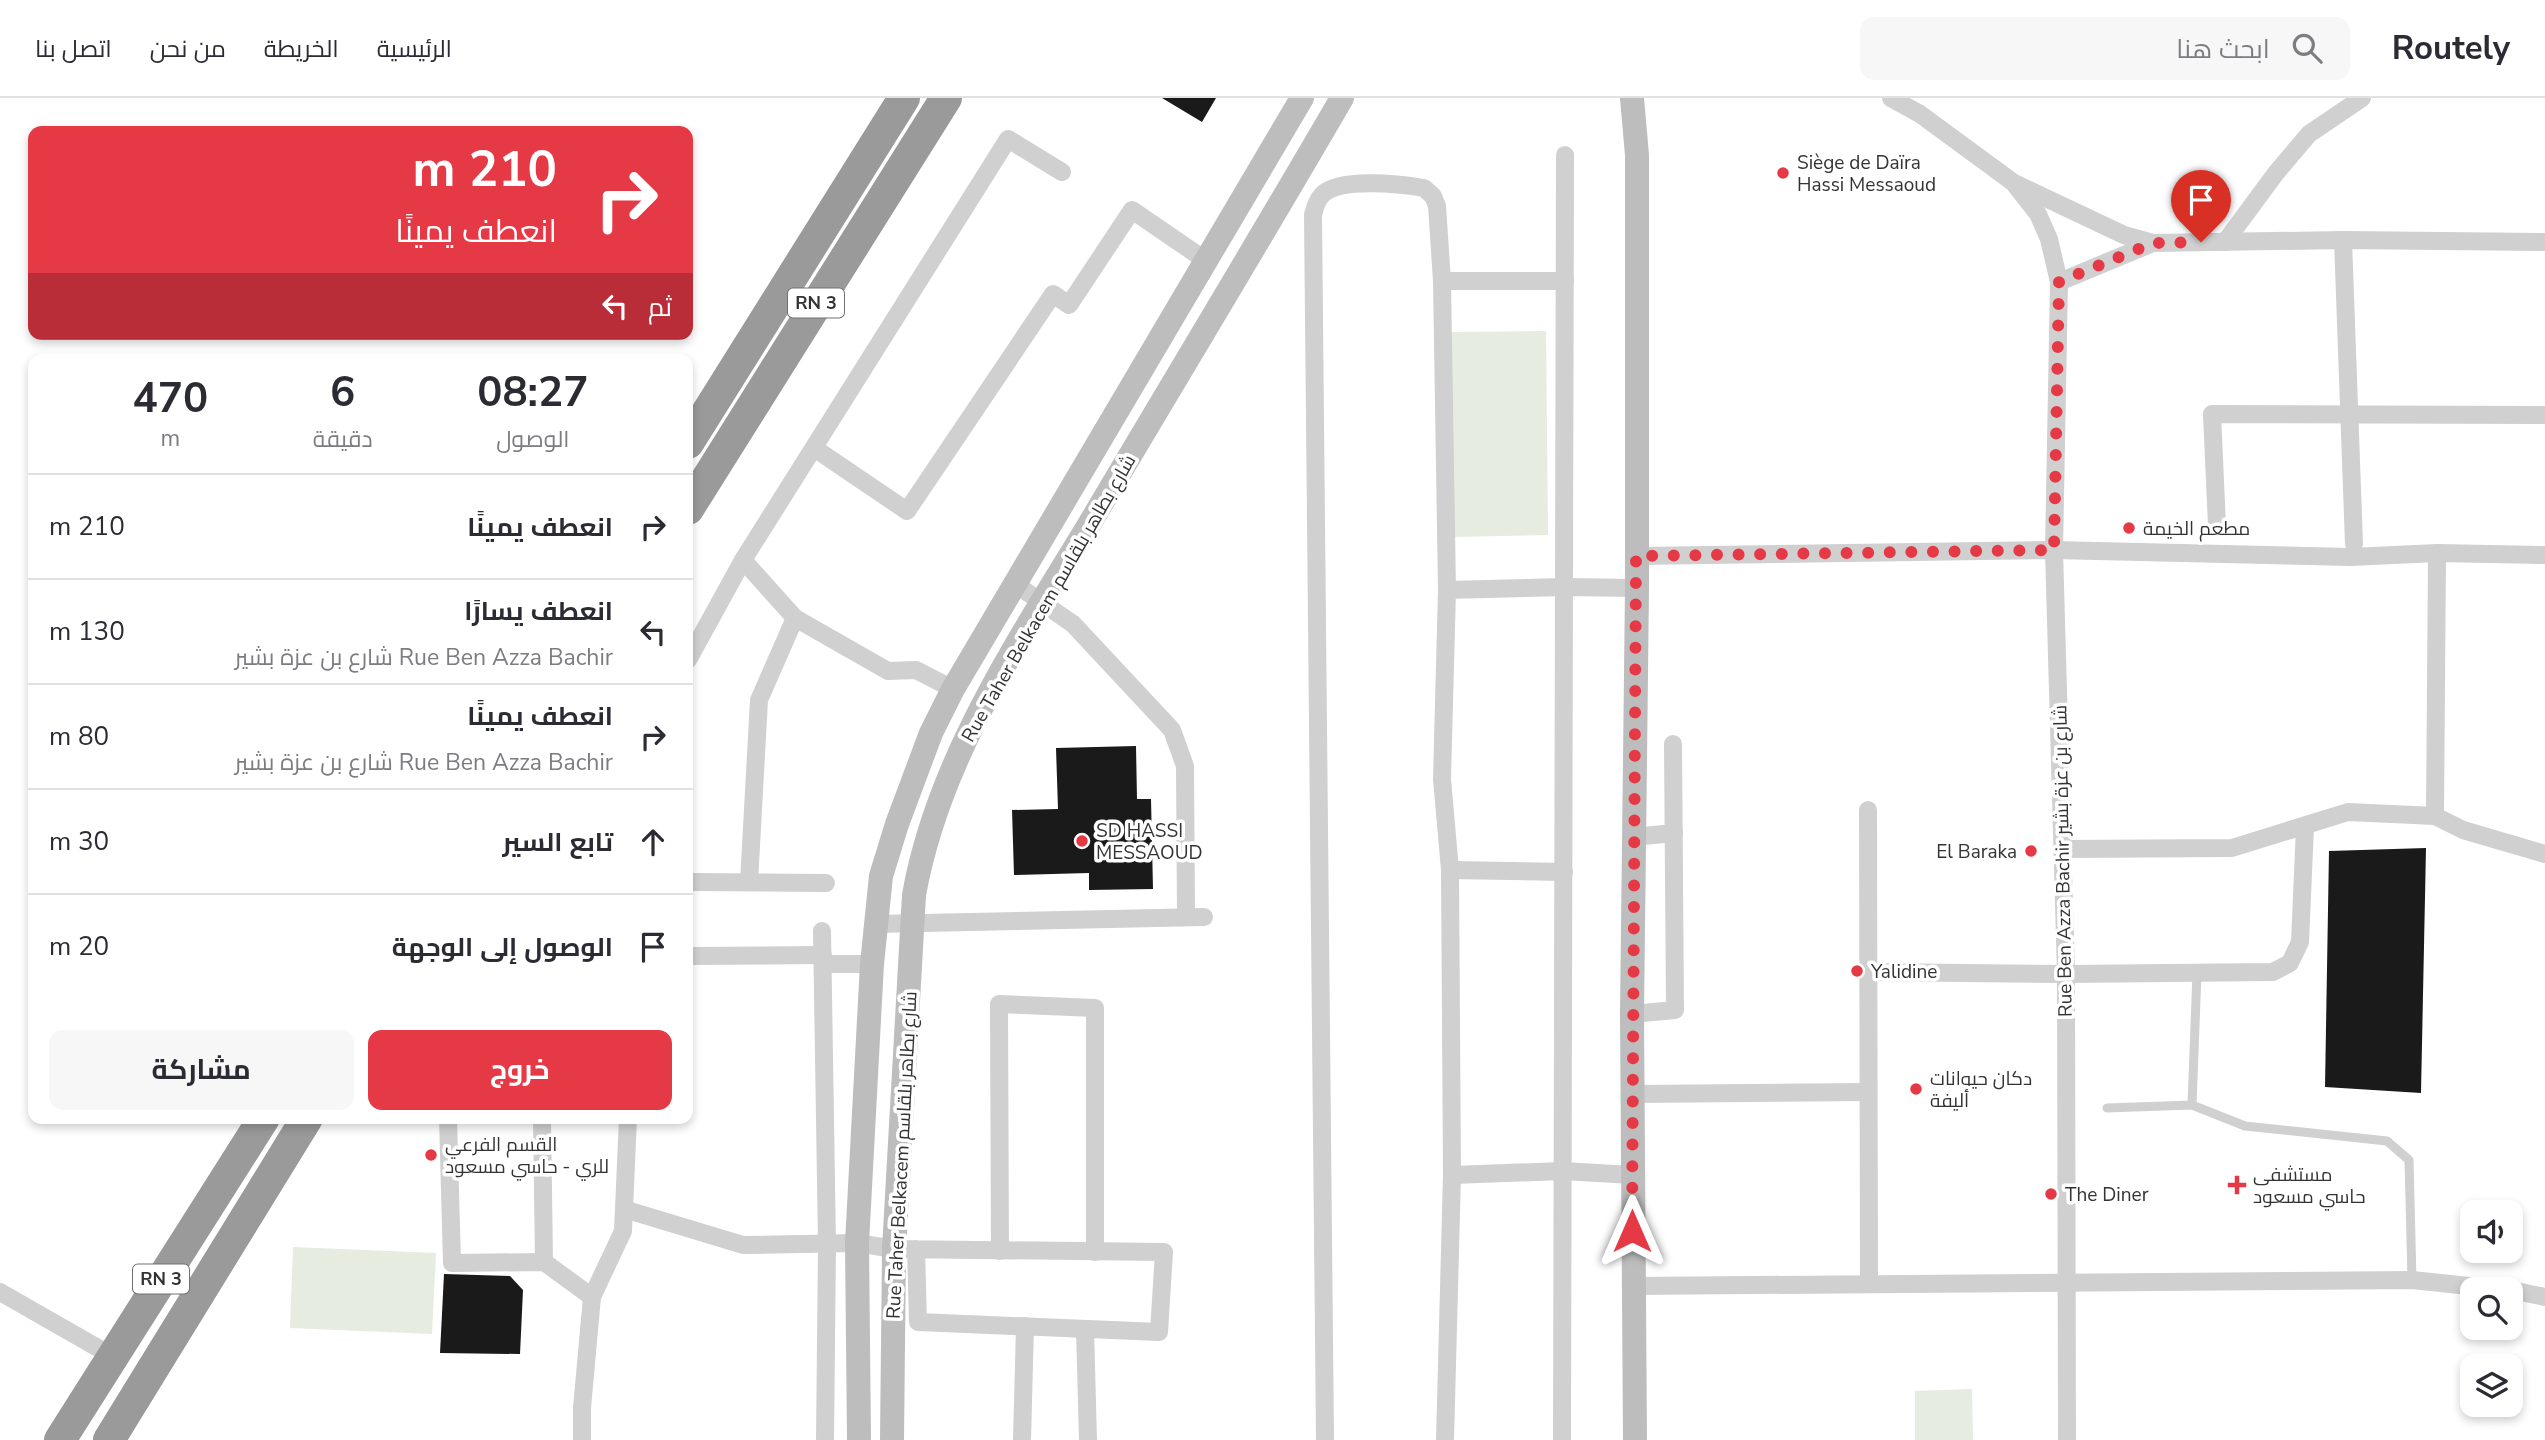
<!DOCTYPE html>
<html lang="ar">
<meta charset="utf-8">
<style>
body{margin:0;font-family:"Nunito Sans",Cairo,sans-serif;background:#f7f7f7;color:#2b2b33;direction:rtl;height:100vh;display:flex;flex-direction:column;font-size:26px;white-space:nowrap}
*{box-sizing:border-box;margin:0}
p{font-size:23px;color:#7c7c81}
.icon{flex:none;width:38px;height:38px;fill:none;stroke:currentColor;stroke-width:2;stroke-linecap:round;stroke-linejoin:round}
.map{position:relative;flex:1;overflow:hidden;direction:ltr}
.details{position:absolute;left:28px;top:256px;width:665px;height:770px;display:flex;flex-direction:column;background:#fff;border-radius:14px;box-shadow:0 4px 10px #0003;direction:rtl}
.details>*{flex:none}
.hud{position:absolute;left:28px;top:28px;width:665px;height:214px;border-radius:14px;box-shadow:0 4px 10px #0003;direction:rtl;background:#e63946;color:#fff;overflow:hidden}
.controls{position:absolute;left:2460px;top:1102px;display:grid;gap:14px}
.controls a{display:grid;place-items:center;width:63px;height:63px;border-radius:14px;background:#fff;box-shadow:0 4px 10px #0003;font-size:35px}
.pin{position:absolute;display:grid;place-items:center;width:60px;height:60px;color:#fff;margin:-72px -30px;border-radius:50% 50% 50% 0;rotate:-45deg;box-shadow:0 0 7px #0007}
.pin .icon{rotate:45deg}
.me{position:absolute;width:77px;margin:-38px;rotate:0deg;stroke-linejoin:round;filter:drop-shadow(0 0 5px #0008)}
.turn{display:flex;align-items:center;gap:24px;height:147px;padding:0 21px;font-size:32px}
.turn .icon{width:91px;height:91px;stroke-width:2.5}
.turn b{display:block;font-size:49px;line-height:60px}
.then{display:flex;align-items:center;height:66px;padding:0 21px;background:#0003;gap:14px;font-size:26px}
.eta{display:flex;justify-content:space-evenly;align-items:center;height:119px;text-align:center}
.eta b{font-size:42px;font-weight:700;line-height:49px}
.action{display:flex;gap:14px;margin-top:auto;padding:14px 21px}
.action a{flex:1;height:80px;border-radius:14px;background:#e63946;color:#fff;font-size:28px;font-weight:700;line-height:80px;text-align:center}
.action a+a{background:#f7f7f7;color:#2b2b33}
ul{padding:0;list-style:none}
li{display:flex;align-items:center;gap:21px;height:105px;padding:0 21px;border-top:2px solid #e1e1e2}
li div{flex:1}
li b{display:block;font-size:26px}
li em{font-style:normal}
header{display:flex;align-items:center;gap:42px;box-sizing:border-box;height:98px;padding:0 35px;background:#fff;border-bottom:2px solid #e1e1e2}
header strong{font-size:33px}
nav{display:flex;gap:38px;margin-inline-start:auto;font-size:24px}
.search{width:490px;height:63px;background:#f7f7f7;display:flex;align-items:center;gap:18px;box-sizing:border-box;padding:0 24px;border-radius:14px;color:#7c7c81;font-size:26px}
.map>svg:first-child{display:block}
</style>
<header>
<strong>Routely</strong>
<div class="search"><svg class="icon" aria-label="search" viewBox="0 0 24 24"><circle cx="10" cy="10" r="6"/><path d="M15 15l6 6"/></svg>ابحث هنا</div>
<nav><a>الرئيسية</a><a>الخريطة</a><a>من نحن</a><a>اتصل بنا</a></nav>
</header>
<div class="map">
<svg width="2545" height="1342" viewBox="0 0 2545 1342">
<rect width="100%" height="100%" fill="#fff"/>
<g fill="#e6ecdf">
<path d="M1546,233L1548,437L1454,439L1451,234Z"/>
<path d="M293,1149L436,1155L432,1236L290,1230Z"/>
<path d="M1972,1291L1973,1342H1915V1293Z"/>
</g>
<g fill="#1a1a1a">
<path d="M1162,0H1216L1202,24Z"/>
<path d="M1136,648L1137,701H1151L1153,791L1089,792V775L1014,777L1012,712L1058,711L1056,650Z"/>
<path d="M2426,750L2421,995L2325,989L2329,753Z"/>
<path d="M444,1176L510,1178L523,1192L520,1256L440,1255Z"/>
</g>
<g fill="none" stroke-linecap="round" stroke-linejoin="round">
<g stroke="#d0d0d0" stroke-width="9">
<path d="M2192,1007L2197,875"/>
<path d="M2107,1010L2192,1007L2245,1028L2387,1043L2409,1062L2412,1182"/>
</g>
<g stroke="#d0d0d0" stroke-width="18">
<path d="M1891,0L1920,16L2014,85L2124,137L2153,145L2343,142L2545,144"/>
<path d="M2016,88L2038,116L2049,141L2059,184"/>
<path d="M2343,142L2354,446"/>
<path d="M2225,144L2276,75L2309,36L2362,0"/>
<path d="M1442,183H1565"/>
<path d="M814,350L907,413L1053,196L1069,207L1132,112L1205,162"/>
<path d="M2217,428L2212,316L2545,317"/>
<path d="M1636,458L2054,452L2351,459L2437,455L2545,457"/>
<path d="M743,462L795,520L888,573L916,572L953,591"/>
<path d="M1015,486L1073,526L1172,632L1185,668L1186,819"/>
<path d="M1447,492L1565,489L1637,490"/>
<path d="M688,562L743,462L1008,41L1062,74"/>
<path d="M1868,712L1869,1184"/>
<path d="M2435,718L2437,455"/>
<path d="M1633,739L1674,735"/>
<path d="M2061,751L2232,750L2348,714L2435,718L2463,732L2545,756"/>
<path d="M1450,772L1564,774"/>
<path d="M688,784L826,785"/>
<path d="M749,784L759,602L795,520"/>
<path d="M875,826L1204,819"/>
<path d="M822,833L827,1146L825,1342"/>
<path d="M688,858L823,857"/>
<path d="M823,866H872"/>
<path d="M1868,874L2066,876L2273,874L2290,865L2300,844L2305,729"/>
<path d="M1632,916L1675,912L1673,646"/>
<path d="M1634,996L1868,994"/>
<path d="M448,1020L452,1165L544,1164L592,1199"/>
<path d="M542,1020L544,1164"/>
<path d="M1452,1077L1563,1073L1632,1077"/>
<path d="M624,1111L743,1147L857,1145L894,1151L1164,1154L1159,1234L918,1224L916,1151"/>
<path d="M1000,1153L999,906L1095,910V1154"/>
<path d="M1632,1188L2412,1182L2507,1192"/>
<path d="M2511,1192L2545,1199"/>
<path d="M0,1194L112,1258"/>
<path d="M1085,1231L1088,1342"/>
<path d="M582,1342V1310L592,1199L623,1133L628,1020"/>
<path d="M1022,1342L1025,1228"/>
<path d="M1325,1342L1313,117C1315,110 1316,103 1322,97C1338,79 1401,86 1424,90L1433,98L1437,108L1442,183L1447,492L1442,681L1450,772L1452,1077L1445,1342"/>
<path d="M1562,1342L1565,57"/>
<path d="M2067,1342L2066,876L2054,452L2059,184L2153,145"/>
</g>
<g stroke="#bdbdbd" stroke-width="24">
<path d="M1632,0L1637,57V490L1632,916L1635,1342"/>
<path d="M859,1342L857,1145L872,866L881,778L897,726L931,635L953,591L1302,0"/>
<path d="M892,1342L894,1151L914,797C938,661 1020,541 1090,425C1174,283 1259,143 1342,0"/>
</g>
<g stroke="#9a9a9a" stroke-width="32">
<path d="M688,345L904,0"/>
<path d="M688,411L946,0"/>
<path d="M60,1342L264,1020"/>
<path d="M109,1342L307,1020"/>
</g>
</g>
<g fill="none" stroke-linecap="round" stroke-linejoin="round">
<path stroke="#e63946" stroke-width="12" stroke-dasharray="0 21.6" d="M1632,1133L1636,458L2054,452L2059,184L2153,145L2201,144"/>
</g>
<g fill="#e63946" stroke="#fff" stroke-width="2.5">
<circle cx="1783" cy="75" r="7"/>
<circle cx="2129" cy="430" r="7"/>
<circle cx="1082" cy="743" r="7"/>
<circle cx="2031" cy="753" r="7"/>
<circle cx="1857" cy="873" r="7"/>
<circle cx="1916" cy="991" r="7"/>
<circle cx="431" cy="1057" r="7"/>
<path d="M2233.5 1076.5h7v7h7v7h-7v7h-7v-7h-7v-7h7z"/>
<circle cx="2051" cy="1096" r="7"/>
</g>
<g text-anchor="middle" stroke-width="7" stroke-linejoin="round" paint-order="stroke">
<g fill="#fff" stroke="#707070" stroke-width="2">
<rect x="788" y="190.5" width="56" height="29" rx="5"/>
<rect x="133" y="1166.5" width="56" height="29" rx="5"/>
</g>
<g font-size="18" font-weight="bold" fill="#333">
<text x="816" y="211">RN 3</text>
<text x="161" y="1187">RN 3</text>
</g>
<g font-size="19" fill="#333" stroke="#fff" text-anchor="start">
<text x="1797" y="71">Siège de Daïra<tspan x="1797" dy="22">Hassi Messaoud</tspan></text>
<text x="2143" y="437">مطعم الخيمة</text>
<text x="1096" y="739">SD HASSI<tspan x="1096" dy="22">MESSAOUD</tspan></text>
<text x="2017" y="760" text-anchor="end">El Baraka</text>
<text x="1871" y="880">Yalidine</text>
<text x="1930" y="987">دكان حيوانات<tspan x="1930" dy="22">أليفة</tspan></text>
<text x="445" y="1053">القسم الفرعي<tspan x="445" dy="22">للري - حاسي مسعود</tspan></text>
<text x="2253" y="1083">مستشفى<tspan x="2253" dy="22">حاسي مسعود</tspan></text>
<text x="2065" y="1103">The Diner</text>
</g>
<g font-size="19" fill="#333" stroke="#fff">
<text transform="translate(1048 500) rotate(-60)" y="7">Rue Taher Belkacem شارع بطاهر بلقاسم</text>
<text transform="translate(2062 763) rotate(-91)" y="7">Rue Ben Azza Bachir شارع بن عزة بشير</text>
<text transform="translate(901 1057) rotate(-87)" y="7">Rue Taher Belkacem شارع بطاهر بلقاسم</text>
</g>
</g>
</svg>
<div class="controls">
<a><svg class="icon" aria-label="sound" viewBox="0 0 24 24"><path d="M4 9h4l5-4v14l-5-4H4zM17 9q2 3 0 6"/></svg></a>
<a><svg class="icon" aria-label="search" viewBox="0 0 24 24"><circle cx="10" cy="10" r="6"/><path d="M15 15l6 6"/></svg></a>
<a><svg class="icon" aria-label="layers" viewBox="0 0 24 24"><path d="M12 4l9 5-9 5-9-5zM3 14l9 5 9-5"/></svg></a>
</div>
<div class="pin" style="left:2201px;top:144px;background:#d93025"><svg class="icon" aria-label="arrive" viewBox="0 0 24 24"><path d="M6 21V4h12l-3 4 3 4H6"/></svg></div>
<svg class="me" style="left:1632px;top:1133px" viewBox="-20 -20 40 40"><path d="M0-17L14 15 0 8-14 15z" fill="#e63946" stroke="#fff" stroke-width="4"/></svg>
<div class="hud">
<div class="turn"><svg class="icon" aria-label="right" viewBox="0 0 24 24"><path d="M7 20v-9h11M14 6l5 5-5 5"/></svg><div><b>210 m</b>انعطف يمينًا</div></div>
<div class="then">ثم<svg class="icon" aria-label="left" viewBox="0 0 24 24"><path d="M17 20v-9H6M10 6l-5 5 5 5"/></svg></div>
</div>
<section class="details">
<div class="eta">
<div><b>08:27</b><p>الوصول</p></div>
<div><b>6</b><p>دقيقة</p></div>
<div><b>470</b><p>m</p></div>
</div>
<ul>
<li><svg class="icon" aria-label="right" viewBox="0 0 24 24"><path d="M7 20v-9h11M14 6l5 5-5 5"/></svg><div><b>انعطف يمينًا</b></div><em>210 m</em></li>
<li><svg class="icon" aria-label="left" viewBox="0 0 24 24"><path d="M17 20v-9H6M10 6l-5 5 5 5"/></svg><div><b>انعطف يسارًا</b><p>Rue Ben Azza Bachir شارع بن عزة بشير</p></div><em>130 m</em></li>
<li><svg class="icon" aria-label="right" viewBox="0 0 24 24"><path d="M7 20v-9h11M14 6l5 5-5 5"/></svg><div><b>انعطف يمينًا</b><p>Rue Ben Azza Bachir شارع بن عزة بشير</p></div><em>80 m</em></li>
<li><svg class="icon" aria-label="ahead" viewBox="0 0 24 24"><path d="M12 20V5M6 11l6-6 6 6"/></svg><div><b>تابع السير</b></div><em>30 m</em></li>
<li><svg class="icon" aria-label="arrive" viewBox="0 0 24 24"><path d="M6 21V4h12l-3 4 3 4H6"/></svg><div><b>الوصول إلى الوجهة</b></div><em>20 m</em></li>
</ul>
<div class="action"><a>خروج</a><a>مشاركة</a></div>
</section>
</div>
